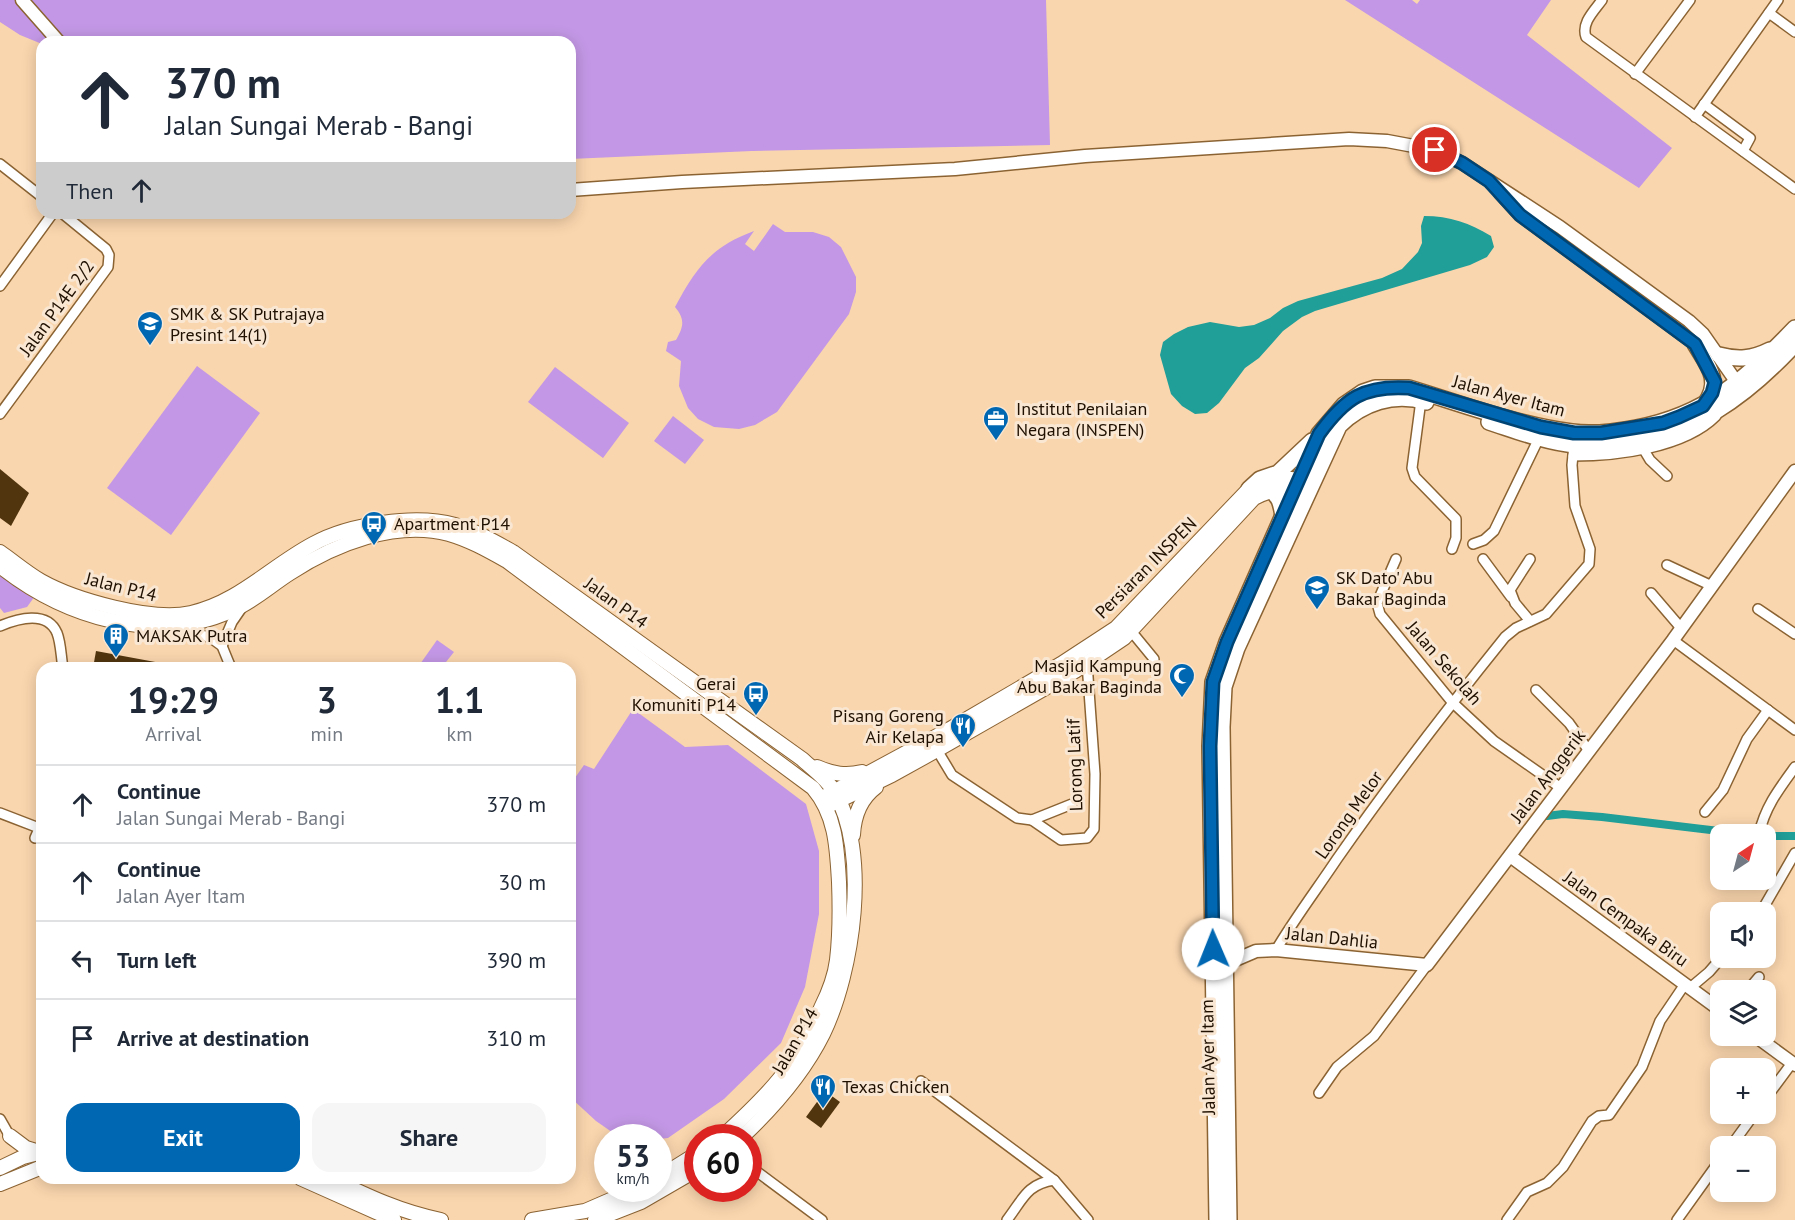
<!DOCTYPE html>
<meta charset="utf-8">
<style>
body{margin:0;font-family:"PT Sans",sans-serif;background:#f6f6f7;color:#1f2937;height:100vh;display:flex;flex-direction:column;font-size:22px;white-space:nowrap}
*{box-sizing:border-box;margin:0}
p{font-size:20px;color:#747a83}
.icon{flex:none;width:33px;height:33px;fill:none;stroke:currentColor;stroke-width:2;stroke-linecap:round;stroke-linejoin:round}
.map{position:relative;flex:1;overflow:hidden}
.side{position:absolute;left:36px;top:662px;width:540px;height:522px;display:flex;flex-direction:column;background:#fff;border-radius:18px;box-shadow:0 3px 15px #0003}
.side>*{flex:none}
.banner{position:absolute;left:36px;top:36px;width:540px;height:183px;border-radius:18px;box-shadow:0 3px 15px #0003;background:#fff;color:#1f2937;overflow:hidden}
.needle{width:39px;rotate:36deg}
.controls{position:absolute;left:1710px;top:824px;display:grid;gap:12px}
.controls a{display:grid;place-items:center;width:66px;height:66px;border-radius:12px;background:#fff;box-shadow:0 3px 15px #0003;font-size:30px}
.speed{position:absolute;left:594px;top:1124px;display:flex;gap:12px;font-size:30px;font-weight:700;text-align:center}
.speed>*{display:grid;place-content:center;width:78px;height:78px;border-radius:50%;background:#fff;box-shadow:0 3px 15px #0003;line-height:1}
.speed small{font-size:15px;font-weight:400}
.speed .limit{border:9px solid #d22;background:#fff;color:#111}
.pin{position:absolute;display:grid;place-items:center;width:51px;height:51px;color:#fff;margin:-26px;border:3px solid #fff;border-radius:50%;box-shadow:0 2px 6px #0007}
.me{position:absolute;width:66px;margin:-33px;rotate:359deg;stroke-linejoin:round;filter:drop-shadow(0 0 4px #0008)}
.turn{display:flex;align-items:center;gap:21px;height:126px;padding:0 30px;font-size:27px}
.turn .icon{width:78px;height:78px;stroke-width:2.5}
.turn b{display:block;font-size:42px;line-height:51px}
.then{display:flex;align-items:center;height:57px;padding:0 30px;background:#0003;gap:12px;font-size:22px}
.eta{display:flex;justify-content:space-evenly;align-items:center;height:102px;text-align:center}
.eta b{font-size:36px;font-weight:600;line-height:42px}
.primary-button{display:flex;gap:12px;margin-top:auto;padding:12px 30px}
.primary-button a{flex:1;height:69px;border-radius:18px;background:#0068b3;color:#fff;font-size:24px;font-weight:600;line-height:69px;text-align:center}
.primary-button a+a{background:#f6f6f7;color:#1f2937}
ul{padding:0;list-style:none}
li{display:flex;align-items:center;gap:18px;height:78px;padding:0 30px;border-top:2px solid #e0e1e3}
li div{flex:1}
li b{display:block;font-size:22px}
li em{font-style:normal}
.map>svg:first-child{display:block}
</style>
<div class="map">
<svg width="1795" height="1220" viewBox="0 0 1795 1220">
<rect width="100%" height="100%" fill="#fad6ae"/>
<g fill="#c397e5">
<path d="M0,0H1046L1050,145L752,151L570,159V42H42V44L20,35L0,22Z"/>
<path d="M1345,0H1412L1417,4L1420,0H1551L1527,35L1672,148L1639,188Z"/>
<path d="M773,224L785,232H813L829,237L841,247L856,277V292L849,314L777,412L755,425L739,429L714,427L698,419L688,408L679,386L681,361L666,351L668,342L676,340C684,326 685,319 675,307C696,268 711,247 754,231L745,244L754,251Z"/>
<path d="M197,366L260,413L171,535L107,488Z"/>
<path d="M555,367L629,423L603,458L528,402Z"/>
<path d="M673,416L704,440L685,464L654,441Z"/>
<path d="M0,576L35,596L27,607L4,613L0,608Z"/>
<path d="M437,640L454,652L442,667H418Z"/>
<path d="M633,709L685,747L728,745L806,804L819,851V914L805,987L781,1043L724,1099L668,1138L659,1139L619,1137L596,1121L570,1097V785L584,765L594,769Z"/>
</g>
<path fill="#209e98" d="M1424,216C1450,216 1470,223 1491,236L1494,247L1487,257L1470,265L1315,311L1302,317L1283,331L1259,358L1245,368L1219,403L1207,413L1195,414L1182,406L1171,394L1160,355L1163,342L1174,334L1188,327L1210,322L1239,327L1254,325L1270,318L1283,308L1298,301L1382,278L1402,269L1418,252L1422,243L1421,226Z"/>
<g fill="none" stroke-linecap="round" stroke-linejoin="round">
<g stroke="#209e98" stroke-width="8">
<path d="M1547,816L1563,814L1602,817L1744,834"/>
<path d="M1766,836H1795"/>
</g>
</g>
<g fill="#51350e">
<path d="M0,469L29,493L11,526L0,518Z"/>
<path d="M96,651L166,664V668H93Z"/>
<path d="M825,1091L840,1102L821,1128L806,1117Z"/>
</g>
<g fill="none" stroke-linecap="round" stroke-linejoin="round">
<defs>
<g id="minor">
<path d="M1602,0C1594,11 1581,23 1586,37L1795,189"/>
<path d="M1769,13L1795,32"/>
<path d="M1635,74L1690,0"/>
<path d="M1704,104L1750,138L1743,151"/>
<path d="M1695,117L1778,0"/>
<path d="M0,164L42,197"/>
<path d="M0,286L53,213"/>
<path d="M1421,400L1412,468L1415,477L1456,519V538L1452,549"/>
<path d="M0,414L108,267L109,255L106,249L62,213"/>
<path d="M1644,450L1650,460L1667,476"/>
<path d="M1573,456C1617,456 1684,448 1716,416"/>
<path d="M1473,544L1484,540L1494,531L1539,438"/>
<path d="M1396,559L1377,603L1380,614L1452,702L1494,741L1561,788"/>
<path d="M1483,559L1511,597"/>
<path d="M1667,565L1712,586"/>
<path d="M1651,593L1681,628"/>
<path d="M1758,609L1795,634"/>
<path d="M1530,621L1515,603L1510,590L1530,559"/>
<path d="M0,626C17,619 47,610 57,633C61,643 61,657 63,668"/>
<path d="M177,627L211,638L222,646L231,668"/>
<path d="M1131,631L1154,659"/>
<path d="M1673,640L1795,730"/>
<path d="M222,646L232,622L243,606"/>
<path d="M1536,690L1569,723L1589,751"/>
<path d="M937,750L952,775L1017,818L1032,820L1072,804"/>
<path d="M1705,812L1723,790L1747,739L1768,710"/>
<path d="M0,813L39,828"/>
<path d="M1032,820L1061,840L1087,838L1094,829L1095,774L1087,663"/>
<path d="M1759,834C1765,807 1779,789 1795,767"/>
<path d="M35,838L42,822"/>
<path d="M1761,912L1795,853"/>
<path d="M1276,950C1295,918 1317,889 1337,859C1390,783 1447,709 1505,637L1516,628L1546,614L1589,564L1590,549L1575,506L1572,465L1574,445"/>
<path d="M1690,988L1709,972L1722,957"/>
<path d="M1748,990L1759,977"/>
<path d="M921,1081L1054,1180L1088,1220"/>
<path d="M1319,1093L1337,1067L1374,1036L1427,965"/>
<path d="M1766,1098L1792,1063"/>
<path d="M0,1119L12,1140"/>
<path d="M1731,1146L1755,1113"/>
<path d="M748,1165L822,1220"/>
<path d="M1007,1220C1023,1199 1027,1184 1054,1180"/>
<path d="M1507,1220L1527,1192L1547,1183L1563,1167L1592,1121L1599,1116L1609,1115L1642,1067L1660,1021L1685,984"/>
<path d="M1677,1220L1720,1160"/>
</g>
<g id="tertiary">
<path d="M22,0L59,42"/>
<path d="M570,190L682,182L955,169L1085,156L1349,139L1387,141L1435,150L1462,163L1560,227L1689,321L1703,334L1740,387"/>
<path d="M1500,193L1520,215L1702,349"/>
<path d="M1510,856L1720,1010"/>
<path d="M1235,960L1256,951L1276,950L1427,965L1673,640L1795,471"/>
<path d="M1754,1035L1795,1065"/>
</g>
<g id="secondary">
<path d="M0,552C13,561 27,573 41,581C75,600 152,622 191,613C239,602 270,567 313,544C349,524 415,514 455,525C476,531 495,542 513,552L802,759C813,769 826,778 834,791C871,852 853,972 823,1034C803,1074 774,1107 742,1137"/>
<path d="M0,566C64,617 156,646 233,610C254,601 271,585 290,573C335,544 395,520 449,534C470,540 489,551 507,561L813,788C836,815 837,848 839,882C840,908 840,935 837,960C835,976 828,994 821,1008C796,1067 769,1094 722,1137"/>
<path d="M817,767C833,774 846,776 862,772"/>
<path d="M826,796L950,729L1061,664L1116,628L1249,489C1269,480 1287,475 1309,482"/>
<path d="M832,804L892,775L937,750L1075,671L1124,638L1254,498C1272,489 1285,486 1305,492"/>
<path d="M853,835C854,815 860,799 876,787"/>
<path d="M10,1136L26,1148L39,1152"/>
<path d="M0,1168L23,1157L42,1152"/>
<path d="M300,1178L394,1220"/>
<path d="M330,1178C367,1196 401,1212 441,1220"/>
<path d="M658,1178L698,1153"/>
<path d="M0,1184L42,1167"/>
<path d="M532,1220L585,1211L638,1188"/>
<path d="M595,1220L641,1202L698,1169"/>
</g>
<g id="primary">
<path d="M1695,344C1708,366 1722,380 1705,404"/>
<path d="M1719,355C1738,360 1752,359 1770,350"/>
<path d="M1489,422C1517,431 1545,442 1574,445C1588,447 1605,445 1619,443C1693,436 1746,397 1795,344"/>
<path d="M1249,489L1260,479L1278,473L1312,441"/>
<path d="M1270,490C1280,496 1281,505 1283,516"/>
<path d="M1217,1220L1210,746L1213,682L1227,642L1319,434L1344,405L1363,392L1375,388H1409C1462,404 1517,425 1572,432C1593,435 1615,432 1636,428C1706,415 1747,378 1795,328"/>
<path d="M1229,1220L1222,727L1224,687L1237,648L1339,426C1362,403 1394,392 1426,402"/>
</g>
</defs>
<use href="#minor" stroke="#8b6333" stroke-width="12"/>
<use href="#tertiary" stroke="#8b6333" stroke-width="15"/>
<use href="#secondary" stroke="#8b6333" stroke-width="16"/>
<use href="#primary" stroke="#8b6333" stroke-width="18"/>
<use href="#minor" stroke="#fff" stroke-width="9"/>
<use href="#tertiary" stroke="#fff" stroke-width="12"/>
<use href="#secondary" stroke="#fff" stroke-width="14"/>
<use href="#primary" stroke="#fff" stroke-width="15"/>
</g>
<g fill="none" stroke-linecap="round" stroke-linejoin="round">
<defs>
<path id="route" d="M1213,949L1210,746L1213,682L1227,642L1319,434C1345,398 1364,385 1409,388L1541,427L1574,433H1601L1663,423L1679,417L1703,406L1712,393L1715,382L1695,344L1520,215L1489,181L1462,163L1435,150"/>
</defs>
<use href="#route" stroke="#004474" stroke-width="15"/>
<use href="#route" stroke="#0068b3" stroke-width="10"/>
</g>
<defs>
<symbol id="school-pin" viewBox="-11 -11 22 30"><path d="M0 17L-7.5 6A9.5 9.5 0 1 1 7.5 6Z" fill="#0068b3" stroke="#f9e7d3"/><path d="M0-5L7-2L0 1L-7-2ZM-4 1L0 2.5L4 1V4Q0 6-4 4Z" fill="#fff"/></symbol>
<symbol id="office-pin" viewBox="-11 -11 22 30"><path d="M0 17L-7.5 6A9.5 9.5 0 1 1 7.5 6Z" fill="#0068b3" stroke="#f9e7d3"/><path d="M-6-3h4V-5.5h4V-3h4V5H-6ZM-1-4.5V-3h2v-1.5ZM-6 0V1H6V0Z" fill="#fff"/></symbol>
<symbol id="bus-pin" viewBox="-11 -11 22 30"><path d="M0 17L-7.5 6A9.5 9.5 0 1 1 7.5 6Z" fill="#0068b3" stroke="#f9e7d3"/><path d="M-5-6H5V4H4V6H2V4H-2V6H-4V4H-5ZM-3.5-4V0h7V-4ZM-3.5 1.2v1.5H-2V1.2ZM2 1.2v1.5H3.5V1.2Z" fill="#fff"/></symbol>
<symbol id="building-pin" viewBox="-11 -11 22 30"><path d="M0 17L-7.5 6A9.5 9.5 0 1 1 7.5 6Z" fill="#0068b3" stroke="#f9e7d3"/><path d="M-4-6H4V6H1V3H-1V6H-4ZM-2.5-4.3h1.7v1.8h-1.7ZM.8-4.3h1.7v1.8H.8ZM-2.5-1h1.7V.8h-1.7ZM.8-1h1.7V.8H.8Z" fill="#fff"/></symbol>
<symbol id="mosque-pin" viewBox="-11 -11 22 30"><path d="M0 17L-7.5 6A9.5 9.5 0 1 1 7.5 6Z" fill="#0068b3" stroke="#f9e7d3"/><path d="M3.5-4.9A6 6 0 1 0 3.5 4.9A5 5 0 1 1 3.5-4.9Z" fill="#fff"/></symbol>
<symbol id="restaurant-pin" viewBox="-11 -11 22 30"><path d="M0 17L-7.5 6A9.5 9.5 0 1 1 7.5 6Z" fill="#0068b3" stroke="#f9e7d3"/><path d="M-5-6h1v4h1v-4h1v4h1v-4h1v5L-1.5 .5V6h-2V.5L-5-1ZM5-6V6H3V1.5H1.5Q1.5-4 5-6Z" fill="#fff"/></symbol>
</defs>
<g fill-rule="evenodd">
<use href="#school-pin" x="135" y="309" width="30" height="40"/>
<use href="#office-pin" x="981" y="404" width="30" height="40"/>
<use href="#bus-pin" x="359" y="509" width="30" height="40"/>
<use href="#school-pin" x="1302" y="573" width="30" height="40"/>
<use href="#building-pin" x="101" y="621" width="30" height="40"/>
<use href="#mosque-pin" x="1167" y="661" width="30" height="40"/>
<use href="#bus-pin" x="741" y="679" width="30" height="40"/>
<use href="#restaurant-pin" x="948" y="711" width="30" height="40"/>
<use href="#restaurant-pin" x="808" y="1072" width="30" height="40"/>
</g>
<g text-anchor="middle" stroke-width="6" stroke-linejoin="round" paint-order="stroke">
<g font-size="18" fill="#1f1000" stroke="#f9e7d3">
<text transform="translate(57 308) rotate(-54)" y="6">Jalan P14E 2/2</text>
<text transform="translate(1509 396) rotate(15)" y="6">Jalan Ayer Itam</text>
<text transform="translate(1146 568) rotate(-45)" y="6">Persiaran INSPEN</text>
<text transform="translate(121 587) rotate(14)" y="6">Jalan P14</text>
<text transform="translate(616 603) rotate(36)" y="6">Jalan P14</text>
<text transform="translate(1444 663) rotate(49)" y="6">Jalan Sekolah</text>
<text transform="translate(1075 765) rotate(-92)" y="6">Lorong Latif</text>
<text transform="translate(1548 776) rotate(-53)" y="6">Jalan Anggerik</text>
<text transform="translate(1349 815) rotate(-55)" y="6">Lorong Melor</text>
<text transform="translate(1626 919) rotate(36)" y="6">Jalan Cempaka Biru</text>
<text transform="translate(1332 938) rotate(6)" y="6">Jalan Dahlia</text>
<text transform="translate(795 1041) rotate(-60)" y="6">Jalan P14</text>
<text transform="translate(1208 1057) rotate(-91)" y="6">Jalan Ayer Itam</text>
</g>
<g font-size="18" fill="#1f1000" stroke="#f9e7d3" text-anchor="start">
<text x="170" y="320">SMK &amp; SK Putrajaya<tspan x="170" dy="21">Presint 14(1)</tspan></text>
<text x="1016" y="415">Institut Penilaian<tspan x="1016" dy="21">Negara (INSPEN)</tspan></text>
<text x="394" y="530">Apartment P14</text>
<text x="1336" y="584">SK Dato' Abu<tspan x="1336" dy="21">Bakar Baginda</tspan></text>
<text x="136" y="642">MAKSAK Putra</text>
<text x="1162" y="672" text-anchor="end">Masjid Kampung<tspan x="1162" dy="21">Abu Bakar Baginda</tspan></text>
<text x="736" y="690" text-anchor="end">Gerai<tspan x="736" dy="21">Komuniti P14</tspan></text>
<text x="944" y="722" text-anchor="end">Pisang Goreng<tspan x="944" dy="21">Air Kelapa</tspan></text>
<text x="842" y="1093">Texas Chicken</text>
</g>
</g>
</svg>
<div class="controls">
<a><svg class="needle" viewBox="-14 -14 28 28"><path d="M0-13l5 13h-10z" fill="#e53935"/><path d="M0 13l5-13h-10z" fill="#747a83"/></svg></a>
<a><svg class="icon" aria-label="sound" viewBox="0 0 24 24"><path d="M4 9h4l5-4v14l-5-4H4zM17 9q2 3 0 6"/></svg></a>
<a><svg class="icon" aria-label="layers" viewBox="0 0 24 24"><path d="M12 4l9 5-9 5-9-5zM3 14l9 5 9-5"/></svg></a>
<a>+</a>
<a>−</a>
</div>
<div class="speed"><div>53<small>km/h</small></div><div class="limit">60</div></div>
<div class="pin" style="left:1435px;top:150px;background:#d93025"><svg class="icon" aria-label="arrive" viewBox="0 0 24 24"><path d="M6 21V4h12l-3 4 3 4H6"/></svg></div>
<svg class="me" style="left:1213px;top:949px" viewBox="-20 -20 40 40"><circle r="19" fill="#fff"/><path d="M0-13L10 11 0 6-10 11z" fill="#0068b3"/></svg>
<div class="banner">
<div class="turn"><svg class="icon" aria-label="ahead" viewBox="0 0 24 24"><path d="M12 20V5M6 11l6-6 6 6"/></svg><div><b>370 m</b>Jalan Sungai Merab - Bangi</div></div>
<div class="then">Then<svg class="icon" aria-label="ahead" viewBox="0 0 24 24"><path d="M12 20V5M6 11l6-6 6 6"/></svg></div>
</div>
<section class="side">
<div class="eta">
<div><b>19:29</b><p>Arrival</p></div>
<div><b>3</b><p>min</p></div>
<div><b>1.1</b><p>km</p></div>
</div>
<ul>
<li><svg class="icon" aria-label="ahead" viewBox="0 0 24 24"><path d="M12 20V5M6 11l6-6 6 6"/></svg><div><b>Continue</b><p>Jalan Sungai Merab - Bangi</p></div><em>370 m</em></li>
<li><svg class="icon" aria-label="ahead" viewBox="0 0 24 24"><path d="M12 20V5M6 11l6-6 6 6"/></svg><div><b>Continue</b><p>Jalan Ayer Itam</p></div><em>30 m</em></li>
<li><svg class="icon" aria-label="left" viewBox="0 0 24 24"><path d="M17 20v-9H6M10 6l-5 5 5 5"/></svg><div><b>Turn left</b></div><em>390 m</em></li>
<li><svg class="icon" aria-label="arrive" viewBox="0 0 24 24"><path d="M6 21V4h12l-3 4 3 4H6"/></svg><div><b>Arrive at destination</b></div><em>310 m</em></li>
</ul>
<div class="primary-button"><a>Exit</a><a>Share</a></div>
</section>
</div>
